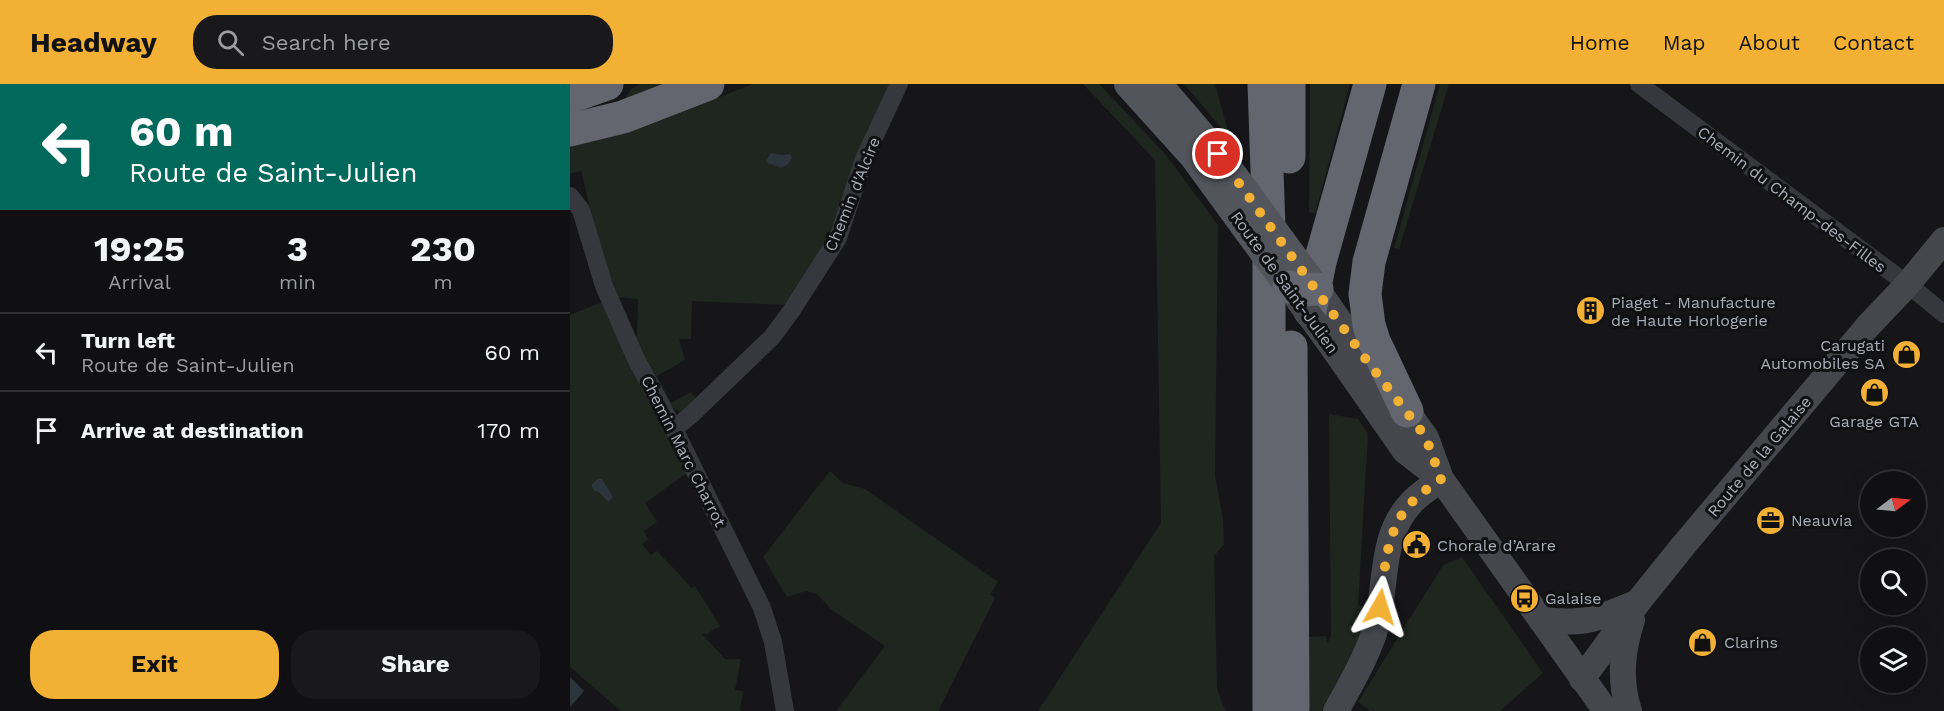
<!DOCTYPE html>
<meta charset="utf-8">
<style>
body{margin:0;font-family:"Work Sans",sans-serif;background:#19191b;color:#f1f3f6;height:100vh;display:flex;flex-direction:column;font-size:22px;white-space:nowrap}
*{box-sizing:border-box;margin:0}
p{font-size:20px;color:#9c9d9f}
.icon{flex:none;width:33px;height:33px;fill:none;stroke:currentColor;stroke-width:2;stroke-linecap:round;stroke-linejoin:round}
.map{position:relative;flex:1;overflow:hidden}
.sheet{display:flex;flex-direction:column;background:#101012;width:570px}
.sheet>*{flex:none}
.hud{background:#00695c;color:#fff;overflow:hidden}
.needle{width:39px;rotate:74deg}
.fabs{position:absolute;left:1290px;top:387px;display:grid;gap:12px}
.fabs a{display:grid;place-items:center;width:66px;height:66px;border-radius:50%;background:#101012;box-shadow:0 6px 24px #0002,0 0 0 2px #303032;font-size:30px}
.pin{position:absolute;display:grid;place-items:center;width:51px;height:51px;color:#fff;margin:-26px;border:3px solid #fff;border-radius:50%;box-shadow:0 2px 6px #0007}
.me{position:absolute;width:66px;margin:-33px;rotate:6deg;stroke-linejoin:round;filter:drop-shadow(0 0 4px #0008)}
.turn{display:flex;align-items:center;gap:21px;height:126px;padding:0 30px;font-size:27px}
.turn .icon{width:78px;height:78px;stroke-width:2.5}
.turn b{display:block;font-size:42px;line-height:51px}
.eta{display:flex;justify-content:space-evenly;align-items:center;height:102px;text-align:center}
.eta b{font-size:36px;font-weight:700;line-height:42px}
.action{display:flex;gap:12px;margin-top:auto;padding:12px 30px}
.action a{flex:1;height:69px;border-radius:24px;background:#f2b134;color:#111;font-size:24px;font-weight:700;line-height:69px;text-align:center}
.action a+a{background:#19191b;color:#f1f3f6}
ul{padding:0;list-style:none}
li{display:flex;align-items:center;gap:18px;height:78px;padding:0 30px;border-top:2px solid #303032}
li div{flex:1}
li b{display:block;font-size:22px}
li em{font-style:normal}
header{display:flex;align-items:center;gap:36px;box-sizing:border-box;height:84px;padding:0 30px;background:#f2b134;color:#111}
header strong{font-size:28px}
nav{display:flex;gap:33px;margin-inline-start:auto;font-size:21px}
.search{width:420px;height:54px;background:#19191b;display:flex;align-items:center;gap:15px;box-sizing:border-box;padding:0 21px;border-radius:24px;color:#9c9d9f;font-size:22px}
main{display:flex;flex:1;min-height:0}
.map>svg:first-child{display:block}
</style>
<header>
<strong>Headway</strong>
<div class="search"><svg class="icon" aria-label="search" viewBox="0 0 24 24"><circle cx="10" cy="10" r="6"/><path d="M15 15l6 6"/></svg>Search here</div>
<nav><a>Home</a><a>Map</a><a>About</a><a>Contact</a></nav>
</header>
<main>
<section class="sheet">
<div class="hud">
<div class="turn"><svg class="icon" aria-label="left" viewBox="0 0 24 24"><path d="M17 20v-9H6M10 6l-5 5 5 5"/></svg><div><b>60 m</b>Route de Saint-Julien</div></div>
</div>
<div class="eta">
<div><b>19:25</b><p>Arrival</p></div>
<div><b>3</b><p>min</p></div>
<div><b>230</b><p>m</p></div>
</div>
<ul>
<li><svg class="icon" aria-label="left" viewBox="0 0 24 24"><path d="M17 20v-9H6M10 6l-5 5 5 5"/></svg><div><b>Turn left</b><p>Route de Saint-Julien</p></div><em>60 m</em></li>
<li><svg class="icon" aria-label="arrive" viewBox="0 0 24 24"><path d="M6 21V4h12l-3 4 3 4H6"/></svg><div><b>Arrive at destination</b></div><em>170 m</em></li>
</ul>
<div class="action"><a>Exit</a><a>Share</a></div>
</section>
<div class="map">
<svg width="1374" height="627" viewBox="0 0 1374 627">
<rect width="100%" height="100%" fill="#161618"/>
<g fill="#1e261f">
<path d="M71,0H93L54,16L61,5Z"/>
<path d="M183,0H320L307,36L298,45L257,156L219,221L122,217L121,255H109L115,276L87,292L101,319L121,308L127,316L110,328L96,319L62,252H67L68,215L45,213L35,187L11,86L9,88L0,89V62C63,48 123,23 183,0Z"/>
<path d="M513,0H529L531,2L595,70L648,141L645,392L653,435L654,460L644,472L647,604L653,622L657,627H468L591,439L585,76Z"/>
<path d="M614,0H645L657,44L654,47Z"/>
<path d="M740,0H780L745,130L739,128Z"/>
<path d="M870,0H879L829,165L824,164Z"/>
<path d="M32,218L117,389L75,419L87,438L74,447L79,456L72,460L81,471L87,467C99,480 110,490 121,504L125,502L150,542L137,550H132L155,575H171L165,606L173,607L170,626L174,627H51L0,583V231Z"/>
<path d="M759,330L788,335L798,350L788,521L798,523L792,551L751,627H722L737,553L756,552L757,560L761,552Z"/>
<path d="M260,387L273,399L295,405L428,498L420,510L425,514L368,627H266L315,562L261,525L247,510L236,507L217,513L193,473Z"/>
<path d="M892,473L973,589L930,627H800L788,618L873,481Z"/>
</g>
<g fill="#2c353c">
<path d="M201,69C207,71 214,71 220,70L222,74L218,80L212,84L198,79L196,77Z"/>
<path d="M28,395H32L43,413L38,418L29,408L25,407L22,403V400Z"/>
<path d="M0,593L14,607L0,623Z"/>
</g>
<g fill="none" stroke-linecap="round" stroke-linejoin="round">
<g stroke="#37383d" stroke-width="18">
<path d="M1069,0L1345,206L1374,230"/>
<path d="M0,112L11,126L34,202L66,275L104,345L192,524L203,558L215,627"/>
<path d="M104,345L122,330L202,253L222,226L268,154L294,75L329,0"/>
</g>
<g stroke="#45474d" stroke-width="26">
<path d="M747,205L797,277L837,327L856,354L871,395L1036,627"/>
<path d="M766,268L835,367L871,395"/>
<path d="M971,536C1014,541 1028,535 1068,518"/>
<path d="M1012,595L1068,518L1113,462L1298,242L1337,201L1374,156"/>
<path d="M766,627C781,599 799,570 807,539C817,498 810,451 842,418C851,409 862,402 871,395"/>
<path d="M1059,627C1049,596 1052,567 1062,536"/>
</g>
<g stroke="#53555c" stroke-width="28">
<path d="M558,0L623,72L677,146"/>
<path d="M588,0L648,70"/>
</g>
<g stroke="#63666e" stroke-width="33">
<path d="M694,0L699,144V625"/>
<path d="M719,0V73"/>
<path d="M0,13L37,0"/>
<path d="M0,46L53,33L138,0"/>
<path d="M740,227L750,178L800,0"/>
<path d="M721,263L723,624"/>
<path d="M837,327L804,257L799,241L795,210L799,178L849,0"/>
</g>
<path stroke="#45474d" stroke-width="26" d="M719,203L766,268"/>
<g stroke="#53555c" stroke-width="28">
<path d="M648,70L747,205"/>
<path d="M677,146L719,203"/>
</g>
<path stroke="#63666e" stroke-width="33" d="M719,203L732,206L747,205"/>
</g>
<g fill="none" stroke-linecap="round" stroke-linejoin="round">
<path stroke="#f2b134" stroke-width="10" stroke-dasharray="0 18" d="M648,70L797,277L846,340L856,354L871,395C862,402 850,409 842,418C815,446 815,486 810,523"/>
</g>
<defs>
<symbol id="building-disc" viewBox="-11 -11 22 22"><circle r="9.5" fill="#f2b134" stroke="#111113"/><path d="M-4-6H4V6H1V3H-1V6H-4ZM-2.5-4.3h1.7v1.8h-1.7ZM.8-4.3h1.7v1.8H.8ZM-2.5-1h1.7V.8h-1.7ZM.8-1h1.7V.8H.8Z" fill="#111"/></symbol>
<symbol id="shop-disc" viewBox="-11 -11 22 22"><circle r="9.5" fill="#f2b134" stroke="#111113"/><path d="M-5-2.5h2.3a2.7 3.5 0 0 1 5.4 0H5L5.5 6h-11ZM-1.5-2.5h3a1.5 2.3 0 0 0-3 0Z" fill="#111"/></symbol>
<symbol id="office-disc" viewBox="-11 -11 22 22"><circle r="9.5" fill="#f2b134" stroke="#111113"/><path d="M-6-3h4V-5.5h4V-3h4V5H-6ZM-1-4.5V-3h2v-1.5ZM-6 0V1H6V0Z" fill="#111"/></symbol>
<symbol id="civic-disc" viewBox="-11 -11 22 22"><circle r="9.5" fill="#f2b134" stroke="#111113"/><path d="M-.6-6.5H3V-4.5H.6V-3L4-1V1h2V6H-6V1h2V-1L-.6-3ZM-1.2 2.5V6h2.4V2.5Z" fill="#111"/></symbol>
<symbol id="bus-disc" viewBox="-11 -11 22 22"><circle r="9.5" fill="#f2b134" stroke="#111113"/><path d="M-5-6H5V4H4V6H2V4H-2V6H-4V4H-5ZM-3.5-4V0h7V-4ZM-3.5 1.2v1.5H-2V1.2ZM2 1.2v1.5H3.5V1.2Z" fill="#111"/></symbol>
</defs>
<g fill-rule="evenodd">
<use href="#building-disc" x="1004" y="210" width="33" height="33"/>
<use href="#shop-disc" x="1320" y="254" width="33" height="33"/>
<use href="#shop-disc" x="1288" y="292" width="33" height="33"/>
<use href="#office-disc" x="1184" y="420" width="33" height="33"/>
<use href="#civic-disc" x="830" y="444" width="33" height="33"/>
<use href="#bus-disc" x="938" y="498" width="33" height="33"/>
<use href="#shop-disc" x="1116" y="542" width="33" height="33"/>
</g>
<g text-anchor="middle" stroke-width="6" stroke-linejoin="round" paint-order="stroke">
<g font-size="16" fill="#a8adb8" stroke="#111113">
<text transform="translate(282 110) rotate(-68)" y="6">Chemin d'Alcire</text>
<text transform="translate(1222 115) rotate(37)" y="6">Chemin du Champ-des-Filles</text>
<text transform="translate(715 198) rotate(54)" y="6">Route de Saint-Julien</text>
<text transform="translate(114 367) rotate(63)" y="6">Chemin Marc Charrot</text>
<text transform="translate(1189 372) rotate(-50)" y="6">Route de la Galaise</text>
</g>
<g font-size="16" fill="#a8adb8" stroke="#111113" text-anchor="start">
<text x="1041" y="224">Piaget - Manufacture<tspan x="1041" dy="18">de Haute Horlogerie</tspan></text>
<text x="1315" y="267" text-anchor="end">Carugati<tspan x="1315" dy="18">Automobiles SA</tspan></text>
<text x="1304" y="343" text-anchor="middle">Garage GTA</text>
<text x="1221" y="442">Neauvia</text>
<text x="867" y="467">Chorale d’Arare</text>
<text x="975" y="520">Galaise</text>
<text x="1154" y="564">Clarins</text>
</g>
</g>
</svg>
<div class="fabs">
<a><svg class="needle" viewBox="-14 -14 28 28"><path d="M0-13l5 13h-10z" fill="#e53935"/><path d="M0 13l5-13h-10z" fill="#9c9d9f"/></svg></a>
<a><svg class="icon" aria-label="search" viewBox="0 0 24 24"><circle cx="10" cy="10" r="6"/><path d="M15 15l6 6"/></svg></a>
<a><svg class="icon" aria-label="layers" viewBox="0 0 24 24"><path d="M12 4l9 5-9 5-9-5zM3 14l9 5 9-5"/></svg></a>
</div>
<div class="pin" style="left:648px;top:70px;background:#d93025"><svg class="icon" aria-label="arrive" viewBox="0 0 24 24"><path d="M6 21V4h12l-3 4 3 4H6"/></svg></div>
<svg class="me" style="left:810px;top:523px" viewBox="-20 -20 40 40"><path d="M0-17L14 15 0 8-14 15z" fill="#f2b134" stroke="#fff" stroke-width="4"/></svg>
</div>
</main>
